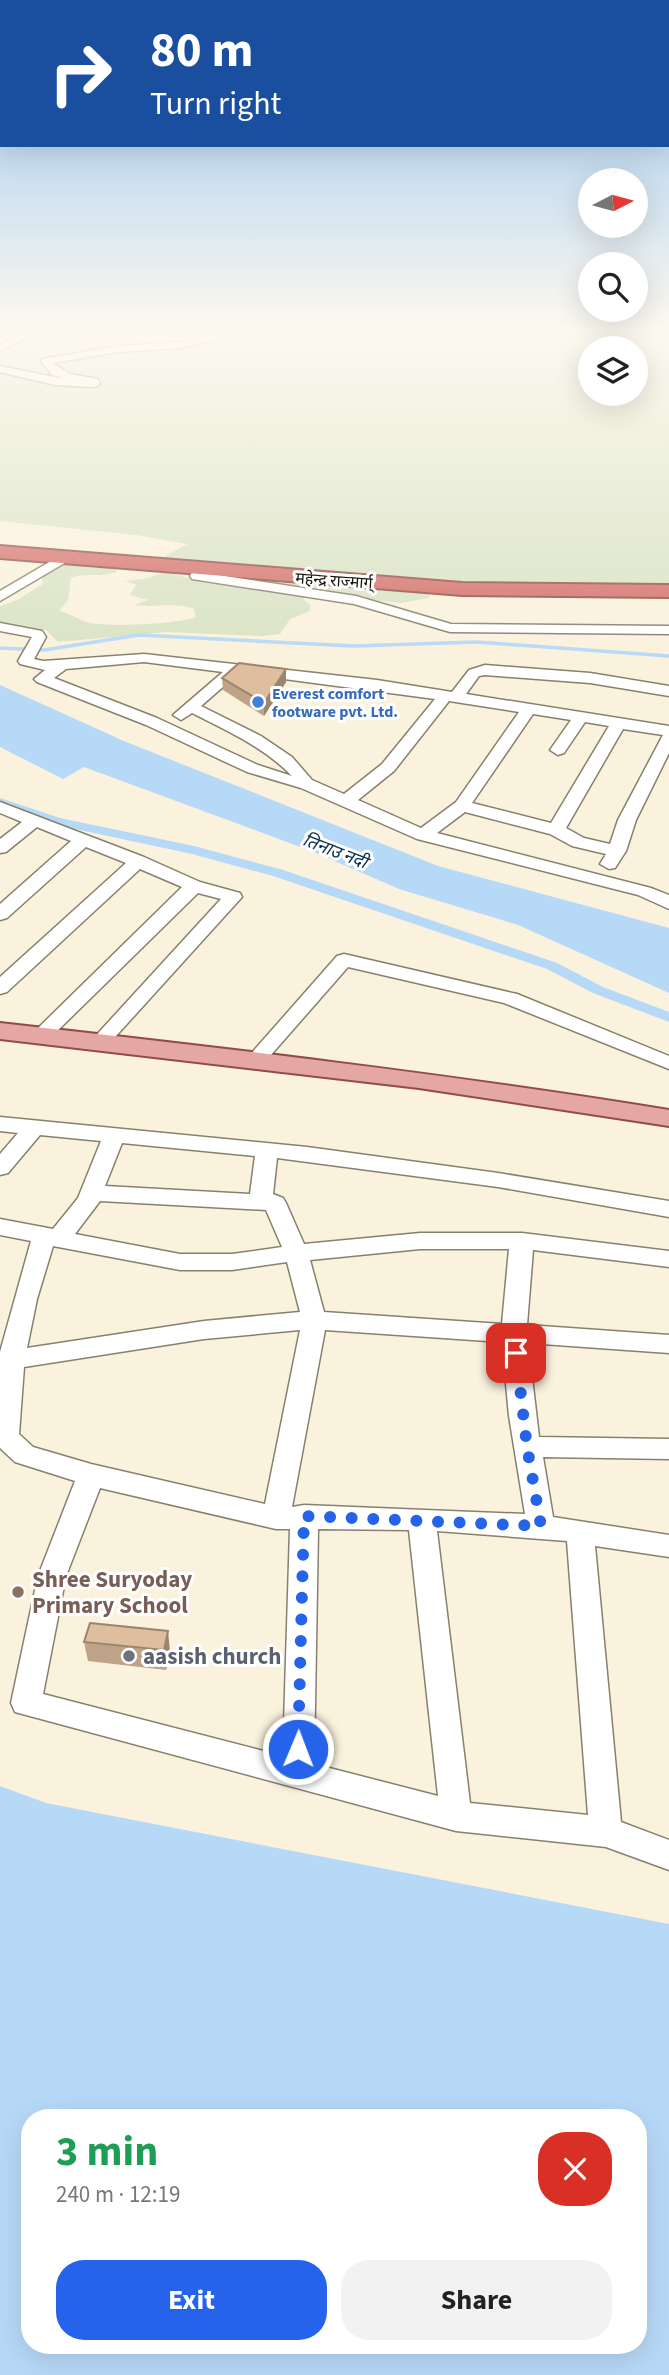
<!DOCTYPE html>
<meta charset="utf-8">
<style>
body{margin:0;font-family:"Source Sans 3","Noto Sans Devanagari",sans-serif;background:#f2f2f2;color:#222;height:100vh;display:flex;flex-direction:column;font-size:26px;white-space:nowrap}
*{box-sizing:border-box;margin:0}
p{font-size:23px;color:#767676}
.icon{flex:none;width:38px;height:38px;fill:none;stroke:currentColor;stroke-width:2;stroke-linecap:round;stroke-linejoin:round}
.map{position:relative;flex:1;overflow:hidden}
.drawer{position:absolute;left:21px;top:2109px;width:626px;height:245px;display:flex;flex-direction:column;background:#fff;border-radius:28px;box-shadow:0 7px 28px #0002}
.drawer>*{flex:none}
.top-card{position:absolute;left:0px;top:0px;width:670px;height:147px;box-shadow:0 7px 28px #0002;background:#1a4fa0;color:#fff;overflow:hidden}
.needle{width:46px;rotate:84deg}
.tools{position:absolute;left:578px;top:168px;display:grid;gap:14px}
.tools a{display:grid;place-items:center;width:70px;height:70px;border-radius:50%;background:#fff;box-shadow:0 7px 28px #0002;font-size:35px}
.pin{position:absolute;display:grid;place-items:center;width:60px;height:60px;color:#fff;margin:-30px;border-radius:14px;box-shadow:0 4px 10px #0006}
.me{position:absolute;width:77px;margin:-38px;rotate:1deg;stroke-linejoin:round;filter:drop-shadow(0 0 5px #0008)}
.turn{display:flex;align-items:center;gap:24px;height:147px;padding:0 35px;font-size:32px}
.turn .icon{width:91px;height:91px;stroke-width:2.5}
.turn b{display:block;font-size:49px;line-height:60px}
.round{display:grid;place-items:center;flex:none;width:74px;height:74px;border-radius:28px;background:#f2f2f2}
.summary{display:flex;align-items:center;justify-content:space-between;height:119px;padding:0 35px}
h1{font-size:42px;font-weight:700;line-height:52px;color:#1e9e55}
.primary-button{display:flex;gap:14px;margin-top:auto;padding:14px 35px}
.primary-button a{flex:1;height:80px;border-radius:28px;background:#2563eb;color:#fff;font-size:28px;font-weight:700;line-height:80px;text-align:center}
.primary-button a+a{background:#f2f2f2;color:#222}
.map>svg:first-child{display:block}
</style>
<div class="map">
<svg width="669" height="2375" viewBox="0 0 669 2375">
<rect width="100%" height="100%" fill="#faf2dd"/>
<g fill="#d9e3c4" fill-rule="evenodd">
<path d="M0,328H669V588L427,585L157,561L187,544L136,535L0,521ZM590,348H635V394H590Z"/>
<path d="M65,562L112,567L116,569V572C101,578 85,572 71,578L68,600L59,611C71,613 79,621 90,623C110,627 178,624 196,617L193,608C171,602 156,608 134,605L148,600L130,595L136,585L125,581L144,579L165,572L212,584L217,582L214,575L237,576L429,594V598L401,603L309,593L303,599L310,605V611L290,619L280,634L262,636L166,632L58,642L46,630L0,623V606L17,600L43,584L42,575Z"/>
</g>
<g fill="#b7d9f8" fill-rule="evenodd">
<path d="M0,685L124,741L438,866L669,928V993L518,925L399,889L314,852L84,767L63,779L0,747Z"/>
<path d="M0,1786L46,1803L669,1924V2375H0ZM30,2118H639V2345H30Z"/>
</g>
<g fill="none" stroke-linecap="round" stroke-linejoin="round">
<path stroke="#b7d9f8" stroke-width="3.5" d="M0,648L44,650L139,635L353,646L477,642L669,656"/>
<path fill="#b7d9f8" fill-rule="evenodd" d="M0,798L60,818L194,846L283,870L557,963L603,987L669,1012V1022L593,993L547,969L273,876L192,854L52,824L0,806Z"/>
<defs>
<g id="minor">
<path d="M30,328H42L0,352V345Z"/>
<path d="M264,328H283L253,336L219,338L181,348L118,352L53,363L70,374L98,379L100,384L95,387L55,385L0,372V366L64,379L51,374L41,361L42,359L118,346L181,342L219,332Z"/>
<path d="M63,554L68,555V561L0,601V591Z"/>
<path d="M200,565L207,569L205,573L356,596L451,624L669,626V634L450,632L354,604L192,579L190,576L195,566Z"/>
<path d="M0,623L42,631L46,637L34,659L43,661L144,654L377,680L452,692L469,670L485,665L590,673L669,686V696L590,683L485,675L479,676L466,694L669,726V753L636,820L626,851L615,868L609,869L600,864L606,854L572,846L550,834L465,812L437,833L651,888L669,895V909L638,895L417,839L301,788L247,772L146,725L37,682L34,679L45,670L20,664L18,661L32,637L0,631ZM144,662L223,672L173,715L181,720L192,713C228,731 265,748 292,776L258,765L157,718L54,678L66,669ZM239,673L435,699L382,764L344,794L312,780L292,757L261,736L201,706ZM449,701L519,712L456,802L421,828L358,800L394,771ZM533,714L571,720L550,750L558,755L564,753L585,722L609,726L551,823L472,803ZM623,729L663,735L618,820L610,844L584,838L566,828Z"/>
<path d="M0,802L144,857L200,882L240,893L242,897L107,1046H93L90,1042L221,899L198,893L49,1039H35L32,1035L35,1031L182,887L140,869L7,992L0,994V977L126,863L86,847L7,918L0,920V904L71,841L37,827L6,852L0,853V839L22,822L0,813Z"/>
<path d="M344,954L517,994L669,1056V1069L504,1003L348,967L263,1064H249L246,1060L249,1056L337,956Z"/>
<path d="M0,1117L307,1147L498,1173L669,1201V1217L498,1187L277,1158L273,1194L283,1198L286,1203L304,1244L420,1233H522L669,1251V1267L533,1250L527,1325L669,1335V1353L528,1343L539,1437L669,1439V1459L543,1457L553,1517L669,1535V1557L595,1546L621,1822L669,1840V1870L606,1847L456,1831L15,1712L11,1703L38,1576L75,1481L15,1462L0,1448V1352L31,1241L0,1235V1219L53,1229L78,1198L101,1141L40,1135L8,1173L0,1175V1154L18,1133L0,1131ZM122,1143L255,1156L250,1194L105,1186ZM100,1201L266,1210L282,1247L232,1254H180L75,1234ZM53,1246L180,1270H232L287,1262L300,1312L204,1321L27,1348L37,1299ZM420,1249H509L502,1324L324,1312L310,1260ZM300,1330L265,1504L91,1464L33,1447L19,1434L24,1367L204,1339ZM325,1330L502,1342L509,1416L525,1514L304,1505L292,1507ZM100,1488L276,1529H290L283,1756L43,1694L66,1576ZM318,1529L409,1530L438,1796L314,1764ZM437,1531L567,1541L588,1815L470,1803Z"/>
</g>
<path id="major" d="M0,1023C224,1048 447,1074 669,1110V1126L419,1088L0,1039Z"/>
<path id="highway" d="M0,546L462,583L669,585V597L462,595L0,558Z"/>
</defs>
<use href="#minor" stroke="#87806d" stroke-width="3"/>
<use href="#major" stroke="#904d47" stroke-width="4"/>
<use href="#highway" stroke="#904d47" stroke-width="4"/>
<use href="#minor" fill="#fff" fill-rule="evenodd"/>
<use href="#major" fill="#e5a7a4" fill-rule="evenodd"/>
<use href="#highway" fill="#d36d67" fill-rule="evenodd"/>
</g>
<g fill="#bfa388">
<path d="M286,669V682L264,716L223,690L222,678Z"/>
<path d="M84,1642L170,1651L166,1670L88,1661Z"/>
</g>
<g fill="#9b856f">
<path d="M286,669V682L264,716V703Z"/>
<path d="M168,1631L170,1651L166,1670L164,1650Z"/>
</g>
<g fill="#debe9e" stroke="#9b856f" stroke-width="2">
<path d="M239,663L286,669L264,703L222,678Z"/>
<path d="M90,1623L168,1631L164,1650L84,1642Z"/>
</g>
<linearGradient id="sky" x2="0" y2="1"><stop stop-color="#94c3ee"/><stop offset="0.5" stop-color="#fdf9f0"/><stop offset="1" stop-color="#fdf9f0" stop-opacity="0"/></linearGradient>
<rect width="669" height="660" fill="url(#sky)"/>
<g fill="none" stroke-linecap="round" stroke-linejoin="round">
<path stroke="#2563eb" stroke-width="12" stroke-dasharray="0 21.6" d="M298,1749L304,1516L541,1526L527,1447L516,1353"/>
</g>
<circle fill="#3f7fe0" stroke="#fff" stroke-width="2.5" cx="258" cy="702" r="7"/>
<circle fill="#8d6e63" stroke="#fff" stroke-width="2.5" cx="18" cy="1592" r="7"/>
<circle fill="#6b7280" stroke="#fff" stroke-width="2.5" cx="129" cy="1656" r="7"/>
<g text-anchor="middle" stroke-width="6" stroke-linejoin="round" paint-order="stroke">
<g font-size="16" fill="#15120b" stroke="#fff">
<text transform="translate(334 580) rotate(4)" y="6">महेन्द्र राज्मार्ग्</text>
</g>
<g font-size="16" font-weight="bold" fill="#366cbe" stroke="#fff" text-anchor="start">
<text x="272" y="699">Everest comfort<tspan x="272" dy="18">footware pvt. Ltd.</tspan></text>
</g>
<g font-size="18" font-style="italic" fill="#052f4d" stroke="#fff">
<text transform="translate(335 851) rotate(21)" y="6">तिनाउ नदी</text>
</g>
<g font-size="23" font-weight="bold" fill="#785e54" stroke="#fff" text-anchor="start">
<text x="32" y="1587">Shree Suryoday<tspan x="32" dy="26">Primary School</tspan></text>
</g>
<g font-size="23" font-weight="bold" fill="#5b616d" stroke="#fff" text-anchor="start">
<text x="143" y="1664">aasish church</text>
</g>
</g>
</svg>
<div class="tools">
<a><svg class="needle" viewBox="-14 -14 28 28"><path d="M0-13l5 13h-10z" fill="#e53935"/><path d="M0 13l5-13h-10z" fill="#767676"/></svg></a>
<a><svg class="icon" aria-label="search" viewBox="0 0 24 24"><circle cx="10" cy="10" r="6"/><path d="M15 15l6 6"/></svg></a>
<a><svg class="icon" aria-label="layers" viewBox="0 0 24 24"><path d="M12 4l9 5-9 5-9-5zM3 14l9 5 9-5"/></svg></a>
</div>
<div class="pin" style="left:516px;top:1353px;background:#d93025"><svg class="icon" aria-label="arrive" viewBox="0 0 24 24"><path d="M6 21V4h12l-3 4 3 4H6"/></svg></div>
<svg class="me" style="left:298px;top:1749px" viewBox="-20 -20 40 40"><circle r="17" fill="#2563eb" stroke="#fff" stroke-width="3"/><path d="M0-11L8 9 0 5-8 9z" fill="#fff"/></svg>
<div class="top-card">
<div class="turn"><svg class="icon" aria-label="right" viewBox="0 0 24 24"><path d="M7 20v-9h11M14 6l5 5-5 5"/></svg><div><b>80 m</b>Turn right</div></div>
</div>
<section class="drawer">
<div class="summary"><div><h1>3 min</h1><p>240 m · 12:19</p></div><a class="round" style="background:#d93025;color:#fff"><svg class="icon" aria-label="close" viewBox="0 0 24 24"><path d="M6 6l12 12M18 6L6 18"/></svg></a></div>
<div class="primary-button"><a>Exit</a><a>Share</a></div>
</section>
</div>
